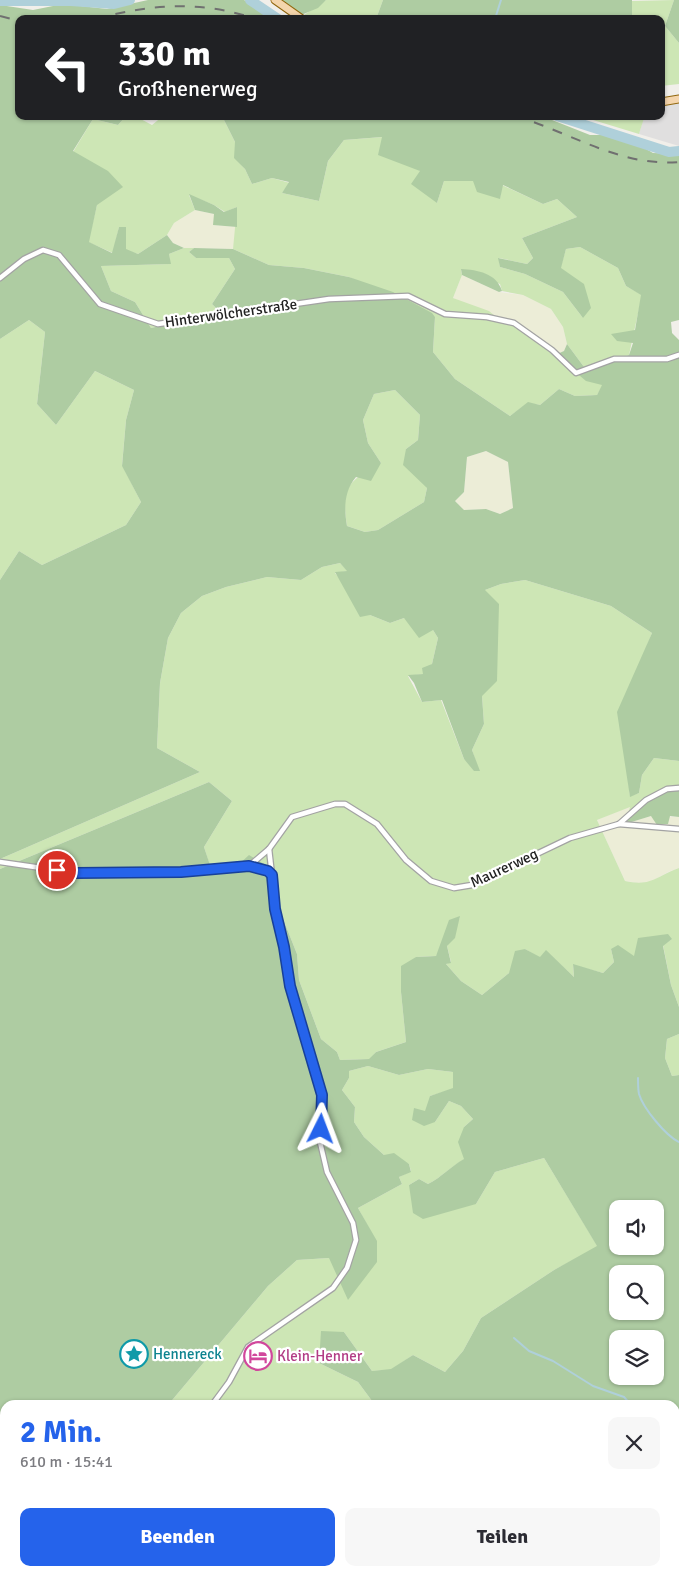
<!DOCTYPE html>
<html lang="de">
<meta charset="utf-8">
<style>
body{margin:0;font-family:Signika,sans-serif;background:#f7f7f7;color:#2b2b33;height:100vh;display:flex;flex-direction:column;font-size:19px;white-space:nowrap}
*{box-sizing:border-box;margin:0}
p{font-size:16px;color:#7c7c81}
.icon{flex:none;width:28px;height:28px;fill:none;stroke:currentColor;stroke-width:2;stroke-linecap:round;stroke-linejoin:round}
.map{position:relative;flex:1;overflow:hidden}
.details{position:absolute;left:0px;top:1400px;width:680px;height:176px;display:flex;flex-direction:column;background:#fff;border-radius:15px 15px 0 0;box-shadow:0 1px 4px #0004}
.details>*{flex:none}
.banner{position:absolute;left:15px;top:15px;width:650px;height:105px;border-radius:10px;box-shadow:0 1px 4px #0004;background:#202124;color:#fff;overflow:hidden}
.controls{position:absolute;left:609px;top:1200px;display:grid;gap:10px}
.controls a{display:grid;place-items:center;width:55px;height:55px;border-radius:10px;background:#fff;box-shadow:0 1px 4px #0004;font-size:25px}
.pin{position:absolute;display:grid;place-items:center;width:42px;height:42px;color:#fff;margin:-21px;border:2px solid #fff;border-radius:50%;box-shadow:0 1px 5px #0007}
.me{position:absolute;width:55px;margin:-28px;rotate:3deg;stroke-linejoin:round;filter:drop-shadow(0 0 4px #0008)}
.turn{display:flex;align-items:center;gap:18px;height:105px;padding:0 20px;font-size:22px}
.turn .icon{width:65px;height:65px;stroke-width:2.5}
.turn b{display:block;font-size:35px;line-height:42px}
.round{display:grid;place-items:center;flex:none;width:52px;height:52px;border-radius:10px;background:#f7f7f7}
.summary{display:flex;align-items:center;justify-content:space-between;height:85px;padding:0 20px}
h1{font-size:30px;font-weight:800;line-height:38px;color:#2563eb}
.primary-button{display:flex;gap:10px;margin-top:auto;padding:10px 20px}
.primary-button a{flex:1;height:58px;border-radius:10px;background:#2563eb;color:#fff;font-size:20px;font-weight:800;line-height:58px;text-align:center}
.primary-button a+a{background:#f7f7f7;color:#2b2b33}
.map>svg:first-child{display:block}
</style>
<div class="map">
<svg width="679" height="1576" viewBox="0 0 679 1576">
<rect width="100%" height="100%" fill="#f1efea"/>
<path fill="#e0dfdf" d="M679,103V146L639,134L644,116H661V106Z"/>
<g fill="#ecedd7">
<path d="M195,210L214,214V225L237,227L233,249L184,248L173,243L167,235L174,223Z"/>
<path d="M462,275L499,292L523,295L551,309L563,327L567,344L564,351L555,355L501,321L453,298Z"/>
<path d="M486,451L508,462L513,508L500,514L486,509L464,510L455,501L464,492L467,457Z"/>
<path d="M631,806L625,824L651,816L679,817V868L668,872L651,882L637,883L625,881L597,820Z"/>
</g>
<g fill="#cde6b5">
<path d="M326,0H383L376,19H311L304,15Z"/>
<path d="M674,0L665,26L679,43V84L661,86V19H632V1Z"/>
<path d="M126,116H135L152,125L163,116H222L235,142V158L245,169L252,184L272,178L290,183L282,193L319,201L328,161L344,140L383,137L420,171L437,203L444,181H474L500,198L502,185L543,204L557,199L577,217L522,238L533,258L527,264L499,258L500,267L525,274L563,292L583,318L560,269L566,249L580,247L618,268L626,286L642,295L629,355L587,371L567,344L563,327L551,309L523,295L502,291L500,284L461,270L462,275L453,298L489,311L501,321L514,326L541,343L603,385L597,395L575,396L559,389L540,405L528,403L510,416L455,379L433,352L435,317L349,277L304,268L269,265L233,249L237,207L225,212L214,205L189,195L195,210L174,223L167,235L138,254L125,250L126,227H119L113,253L88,242L97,205L73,152L93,119L118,125Z"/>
<path d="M580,116H644V118L639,134Z"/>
<path d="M184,248H194L189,252L196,258H229L235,269L212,304L220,312L151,328L135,302L111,291L101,266L170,264L169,254Z"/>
<path d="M29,320L45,332L37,404L56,425L95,371L134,390L126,420L122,465L141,502L126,525L42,565L19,551L0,580V339Z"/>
<path d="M395,390L420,415L418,440L406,449L427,488L424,502L378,530L365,532L347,526C341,487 348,481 381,463L368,443L363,420L374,394Z"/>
<path d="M340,563L348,571L335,573L370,615L390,623L404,618L433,630L438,638L432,664L423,674L408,676L422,702L441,700L464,759L479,771L472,750L484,724L482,696L485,590L501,584L525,580L611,606L652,633L641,661L627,770L630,796L639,793L642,775L654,758L679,761V785L650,799L627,818L630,807L597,820L625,881C652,887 656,876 679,868V1007L671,985L663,945L672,939L634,957L611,949L614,962L603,973L573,965L574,977L546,951L540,958L525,949L509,973L482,995L461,981L446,964L451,962L447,946L460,917L436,956L416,957L401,992L406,1042L376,1052L370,1059L340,1060L337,1052L321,1039L299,980L297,954L278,906L276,871L210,866L204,847L232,801L209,782L0,869V859L200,772L157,748L160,683L168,638L181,613L202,596L226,587L267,577L301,580L322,567Z"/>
<path d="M679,1034V1075L672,1076L665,1058L667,1039Z"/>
<path d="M368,1066L399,1075L428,1069L453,1072V1089L430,1096L435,1122L449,1101L461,1106L473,1119L464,1127L465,1159C451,1166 442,1177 428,1184L419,1179L409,1185L476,1204L495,1172L544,1158L598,1247L554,1270L481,1318L463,1351L445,1372L413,1355L391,1370L372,1371L344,1332L319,1363L358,1382L375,1405H168L268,1286L297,1260L329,1258L376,1241L358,1208L402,1184L399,1177L411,1171L409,1164L384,1155L364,1137L354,1122L355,1107L342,1090L349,1078V1071Z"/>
<path d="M5,1432V1515L0,1512V1437Z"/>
<path d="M675,1509L679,1512V1576H420L424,1571H675Z"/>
<path d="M227,1571H311L312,1576C322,1571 326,1570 336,1576H229Z"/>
</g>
<g fill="#aecca2" fill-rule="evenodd">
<path d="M148,0H244L273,19H19V116H126L118,125L93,119L73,151L108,171L123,187L97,205L89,242L112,253L119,227H126V249L138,254L167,235L173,243L184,248L169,254L171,264L101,266L111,291L135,302L151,328L220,312L212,304L235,269L229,258H196L189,252L194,248L233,249L269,265L304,268L349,277L393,292L432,313L435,317L433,352L455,379L510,416L528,402L540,405L559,389L575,396L597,395L602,385L586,381L555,355L564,351L567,344L587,371L629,355L633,343L617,341L611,334L635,330L641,295L626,286L618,268L580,247L566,249L561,268L584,284L591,308L583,318L563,292L525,274L500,267L498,258L527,264L533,258L522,238L577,217L557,199L543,204L503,185L500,199L477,192L473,181H444L437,203L411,184L420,171L378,155L382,137L344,140L328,161L319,201L282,193L289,182L272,178L252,184L245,169L234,158L235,142L222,116H542L590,135H607L639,145L653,153L679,154V320L671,322L672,333L679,340V761L654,758L642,775L639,793L630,797L617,712L652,633L611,606L525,580L501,584L485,590L499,604L497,681L482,696L484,724L472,750L480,771H474L464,759L442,700L422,702L414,683L408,675L423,674L422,668L432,664L438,638L433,630L419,638L404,618L390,623L370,615L360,617L335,572L347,571L340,563L322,567L301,580L267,577L226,587L202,596L181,613L168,638L160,683L157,748L200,772L0,859V580L19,551L42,565L126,525L141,502L122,466L126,420L134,390L95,371L56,425L37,404L45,332L29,320L0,339V5L33,10L63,4L107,9ZM395,390L420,415L418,440L406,449L403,465L427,488L424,502L378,530L365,532L347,526C344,508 344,491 356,477L371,481L381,463L368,443L363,420L374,394ZM486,451L508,462L513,508L500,514L486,509L464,510L455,501L464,492L467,457Z"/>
<path d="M280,0H326L318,8L301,15Z"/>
<path d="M383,0H632V19H376Z"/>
<path d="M674,0H679V43L665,26Z"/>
<path d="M189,194L214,205L224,212L237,207V227L213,225L214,214L195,210Z"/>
<path d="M461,269C478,270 496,273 502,291L499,292L462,275Z"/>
<path d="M209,782L232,801L204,847L210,865L236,867L249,855L276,871L278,906L297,954L299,980L321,1039L337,1052L340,1060L369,1059L376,1052L406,1042L401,992V966L416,957L436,956L449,920L460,916L455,938L447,946L451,963L446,964L461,981L482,995L509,973L515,951L525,949L540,957L546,950L574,977L573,964L603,973L614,962L611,949L618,945L634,956L638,938L668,934L672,939L663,946L671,985L679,1007V1034L667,1039L665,1058L672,1076L679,1075V1476L675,1474V1405H375L358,1382L319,1363L321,1331L344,1332L372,1371L391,1369L413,1355L445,1372L463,1351L481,1318L554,1270L597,1246L544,1158L495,1172L476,1204L423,1219L413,1213L409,1185L419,1179L428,1184C442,1177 451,1166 464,1159L458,1142L464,1127L473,1119L461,1106L449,1101L435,1122L424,1126L412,1120L414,1108L425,1111L430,1096L453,1088V1072L428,1069L399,1075L368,1066L349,1071V1078L342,1090L355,1107L354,1122L364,1137L384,1155L394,1153L409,1164L411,1172L399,1177L402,1184L358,1208L377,1241V1262L348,1300L329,1258L297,1260L268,1286L168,1405H5V1432L0,1437V869ZM618,1209H655V1246H618ZM618,1274H655V1311H618ZM618,1339H655V1376H618Z"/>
<path d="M679,785V817L670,816L668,824L657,825L651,816L625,824C631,806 662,793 679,785Z"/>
<path d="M0,1512L5,1515V1571H123L142,1576L160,1571H227L229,1576H0Z"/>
<path d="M328,1571H424L420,1576H336Z"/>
</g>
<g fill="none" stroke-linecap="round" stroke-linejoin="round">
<g stroke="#afd0da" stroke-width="2">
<path d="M495,19L501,0"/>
<path d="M638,1078C638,1083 638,1089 639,1094C643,1108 666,1136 679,1142"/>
<path d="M514,1338L529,1351L553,1361L593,1386L624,1397L631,1405"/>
<path d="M675,1442L679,1448"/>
<path d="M675,1503L679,1505"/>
</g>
<g stroke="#afd0da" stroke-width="10">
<path d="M250,0L278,19"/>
<path d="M0,1H71L114,4L130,0"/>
<path d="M557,116L669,152L679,151"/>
</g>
<defs>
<g id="minor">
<path d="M0,278L24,259L43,250L59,255L100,304L158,324L329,299L408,296L445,314L487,317L514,323L552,350L576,373L614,359H667L679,355"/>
<path d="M619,824L679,829"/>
<path d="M269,849L272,875"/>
<path d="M0,862L76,873L181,872L249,866L268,871L272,875L275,909L284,947L290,986L322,1095L320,1142L327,1172L353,1223L356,1240L347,1268L333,1288L248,1347L229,1382L212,1405"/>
<path d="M249,866L269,849L292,817L335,804H345L377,824L406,860L431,881L454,888L472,885L570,838L619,824L646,800L667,789L679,788"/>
<path d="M0,1530L5,1533"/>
<path d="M5,1562V1568"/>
<path d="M10,1571L17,1576"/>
</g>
<g id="primary">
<path d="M275,0L302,19"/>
<path d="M661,102L679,99"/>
</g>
</defs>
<use href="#minor" stroke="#a3a3a3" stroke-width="7"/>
<use href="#primary" stroke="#91670e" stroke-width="9"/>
<use href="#minor" stroke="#fff" stroke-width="4.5"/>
<use href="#primary" stroke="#f4d5ac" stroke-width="7"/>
<g stroke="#707070" stroke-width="2" stroke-dasharray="10 10" stroke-linecap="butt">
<path d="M0,16L19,21"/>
<path d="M96,19C150,4 202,0 255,19"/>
<path d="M515,116C570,132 620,167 679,162"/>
</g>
</g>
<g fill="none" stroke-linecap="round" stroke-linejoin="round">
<defs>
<path id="route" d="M57,870L76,873L181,872L249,866L268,871L272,875L275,909L284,947L290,986L322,1095L321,1129"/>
</defs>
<use href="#route" stroke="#184099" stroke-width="12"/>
<use href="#route" stroke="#2563eb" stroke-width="9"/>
</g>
<defs>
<symbol id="sight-ring" viewBox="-11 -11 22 22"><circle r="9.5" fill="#fff" stroke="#0f9aa8" stroke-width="1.5"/><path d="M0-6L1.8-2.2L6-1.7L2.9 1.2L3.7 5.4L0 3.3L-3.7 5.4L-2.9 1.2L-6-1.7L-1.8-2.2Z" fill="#0f9aa8"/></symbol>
<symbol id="hotel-ring" viewBox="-11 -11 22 22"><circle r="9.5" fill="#fff" stroke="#d1479c" stroke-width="1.5"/><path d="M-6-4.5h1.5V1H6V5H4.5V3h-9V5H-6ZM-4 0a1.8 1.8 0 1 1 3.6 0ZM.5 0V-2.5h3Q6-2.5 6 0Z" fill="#d1479c"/></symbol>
</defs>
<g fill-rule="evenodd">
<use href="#sight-ring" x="118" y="1338" width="32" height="32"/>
<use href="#hotel-ring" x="242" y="1340" width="32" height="32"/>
</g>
<g text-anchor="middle" stroke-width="4.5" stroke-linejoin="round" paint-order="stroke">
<g font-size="15" fill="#222" stroke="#fff">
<text transform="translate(231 313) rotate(-8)" y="5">Hinterwölcherstraße</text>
<text transform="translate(504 868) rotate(-25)" y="5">Maurerweg</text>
</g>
<g font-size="15" fill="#0d838f" stroke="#fff" text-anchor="start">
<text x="153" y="1359">Hennereck</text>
</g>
<g font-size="15" fill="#b23c85" stroke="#fff" text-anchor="start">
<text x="277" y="1361">Klein-Henner</text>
</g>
</g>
</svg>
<div class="controls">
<a><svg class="icon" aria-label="sound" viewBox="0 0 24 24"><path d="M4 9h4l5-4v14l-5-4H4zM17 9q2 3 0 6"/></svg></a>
<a><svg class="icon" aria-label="search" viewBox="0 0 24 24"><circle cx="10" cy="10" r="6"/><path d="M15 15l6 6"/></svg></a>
<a><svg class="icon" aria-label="layers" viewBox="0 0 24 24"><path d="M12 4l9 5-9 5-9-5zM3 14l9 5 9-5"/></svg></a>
</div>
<div class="pin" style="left:57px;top:870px;background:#d93025"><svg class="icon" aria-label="arrive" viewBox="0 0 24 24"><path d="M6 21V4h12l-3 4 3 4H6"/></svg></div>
<svg class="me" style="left:321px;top:1129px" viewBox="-20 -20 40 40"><path d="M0-17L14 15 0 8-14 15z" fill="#2563eb" stroke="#fff" stroke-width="4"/></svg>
<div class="banner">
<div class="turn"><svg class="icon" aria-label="left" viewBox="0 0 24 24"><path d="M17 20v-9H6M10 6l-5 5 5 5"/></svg><div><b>330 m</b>Großhenerweg</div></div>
</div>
<section class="details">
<div class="summary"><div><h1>2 Min.</h1><p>610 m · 15:41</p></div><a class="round"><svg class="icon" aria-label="close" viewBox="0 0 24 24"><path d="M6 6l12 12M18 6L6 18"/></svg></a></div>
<div class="primary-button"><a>Beenden</a><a>Teilen</a></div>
</section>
</div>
